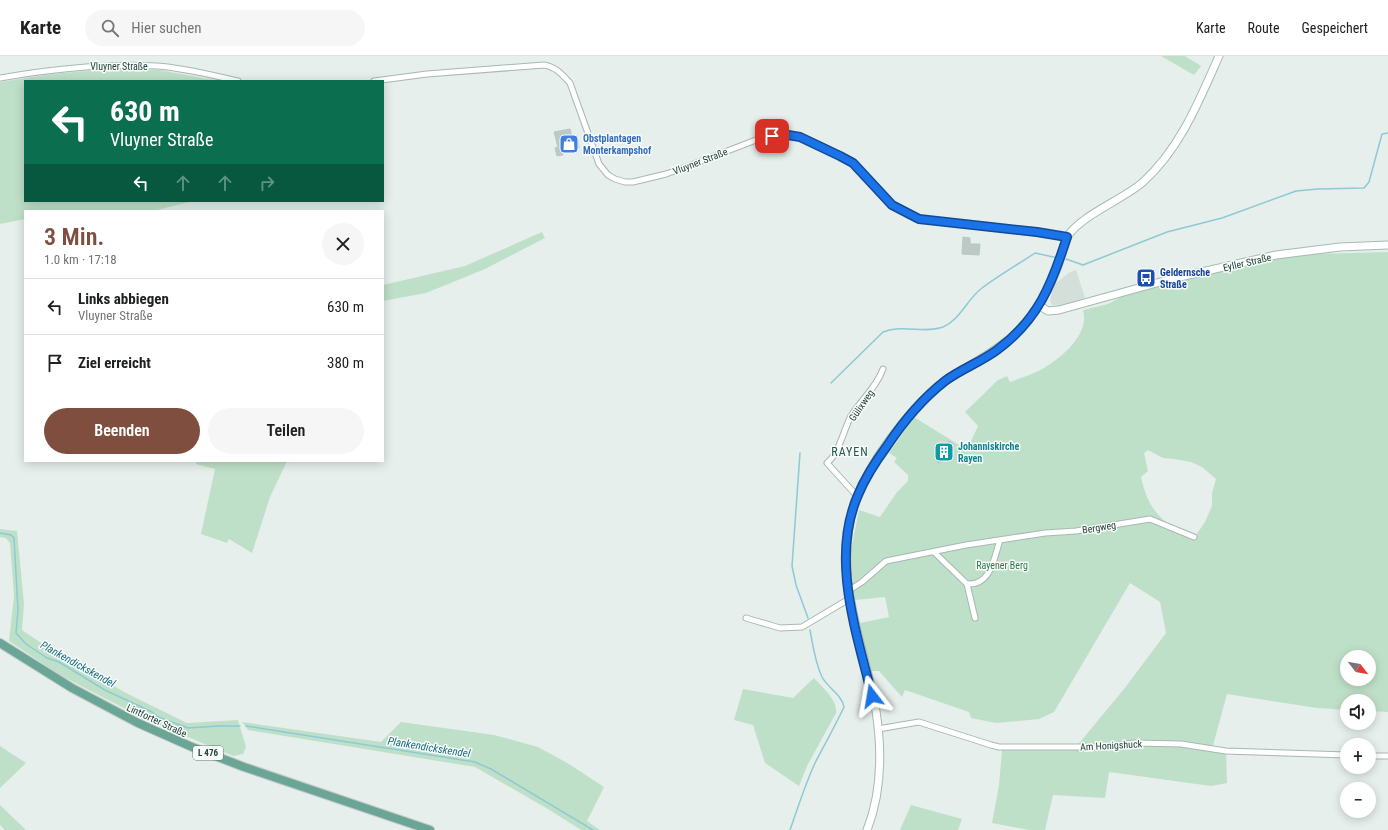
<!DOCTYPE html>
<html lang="de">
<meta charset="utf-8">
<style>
body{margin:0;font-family:"Roboto Condensed",sans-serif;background:#f6f6f6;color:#202124;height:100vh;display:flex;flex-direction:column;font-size:15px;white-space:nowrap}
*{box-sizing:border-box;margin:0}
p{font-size:13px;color:#757577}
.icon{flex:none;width:22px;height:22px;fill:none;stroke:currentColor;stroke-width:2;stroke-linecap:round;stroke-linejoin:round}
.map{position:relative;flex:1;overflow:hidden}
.panel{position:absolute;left:24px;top:154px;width:360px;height:252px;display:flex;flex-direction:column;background:#fff;border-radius:0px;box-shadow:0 2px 10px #0003}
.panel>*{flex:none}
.hud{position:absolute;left:24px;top:24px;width:360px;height:122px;border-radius:0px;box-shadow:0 2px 10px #0003;background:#0b6e4f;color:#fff;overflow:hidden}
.needle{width:26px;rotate:121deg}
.fabs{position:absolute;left:1340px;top:594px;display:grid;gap:8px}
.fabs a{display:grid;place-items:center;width:36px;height:36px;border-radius:50%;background:#fff;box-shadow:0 2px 10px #0003;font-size:20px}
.pin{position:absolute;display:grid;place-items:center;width:34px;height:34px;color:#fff;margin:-17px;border-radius:8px;box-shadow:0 2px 6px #0006}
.me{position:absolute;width:44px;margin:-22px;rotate:346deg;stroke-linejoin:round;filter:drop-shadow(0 0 3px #0008)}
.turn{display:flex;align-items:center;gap:14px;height:84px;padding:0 20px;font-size:18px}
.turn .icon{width:52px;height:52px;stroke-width:2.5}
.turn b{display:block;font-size:28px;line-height:34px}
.lanes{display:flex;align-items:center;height:38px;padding:0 20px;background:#0003;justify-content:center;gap:20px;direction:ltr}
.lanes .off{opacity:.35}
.round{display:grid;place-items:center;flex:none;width:42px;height:42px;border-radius:21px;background:#f6f6f6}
.headline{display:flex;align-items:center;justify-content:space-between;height:68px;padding:0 20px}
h1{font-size:24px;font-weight:600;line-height:30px;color:#7f4e3f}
.action{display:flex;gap:8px;margin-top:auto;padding:8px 20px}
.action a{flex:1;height:46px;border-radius:24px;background:#7f4e3f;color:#fff;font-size:16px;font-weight:600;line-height:46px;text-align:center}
.action a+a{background:#f6f6f6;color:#202124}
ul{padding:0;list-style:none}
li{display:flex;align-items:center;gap:12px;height:56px;padding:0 20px;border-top:1px solid #e0e0e0}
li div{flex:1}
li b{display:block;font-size:15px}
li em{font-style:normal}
header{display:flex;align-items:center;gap:24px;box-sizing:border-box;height:56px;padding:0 20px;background:#fff;border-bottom:1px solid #e0e0e0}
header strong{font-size:19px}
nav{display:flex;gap:22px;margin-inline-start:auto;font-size:14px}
.search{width:280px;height:36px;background:#f6f6f6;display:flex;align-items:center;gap:10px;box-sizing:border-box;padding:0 14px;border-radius:22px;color:#757577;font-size:15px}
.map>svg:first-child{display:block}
</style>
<header>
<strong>Karte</strong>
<div class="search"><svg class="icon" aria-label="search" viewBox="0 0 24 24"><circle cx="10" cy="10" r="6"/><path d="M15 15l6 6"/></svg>Hier suchen</div>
<nav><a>Karte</a><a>Route</a><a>Gespeichert</a></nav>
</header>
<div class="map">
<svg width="1388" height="774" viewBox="0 0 1388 774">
<rect width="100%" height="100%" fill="#e6efeb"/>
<path fill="#d4dfda" d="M1076,214L1085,242L1060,250L1052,249L1050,244L1052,238H1051L1056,227L1070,216Z"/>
<g fill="#bfe0c8" fill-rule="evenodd">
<path d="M1161,0H1185L1201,10L1194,19Z"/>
<path d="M106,13L160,14L219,25H25V145H193L153,155H25V163L0,168V26L52,18Z"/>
<path d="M542,176L545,182L485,213L426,237L383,245V229L465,210Z"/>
<path d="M1388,196V656L1369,655V645H1347V654L1317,652L1227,638L1212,693L1226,695L1227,727L1211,730L1109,716L1105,742L1053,739L1045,774H1029L992,767L999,729L1002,694L1013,688V691H1076L1124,633L1166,577L1160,546L1130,527L1054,656L1039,663L996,667L971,662L969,656L905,634L902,641L879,615H871L860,567L889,561L885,541L855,544L850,499L859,454L880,461L897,436L908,425V419L894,406L897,402L889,397L914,361L967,394L978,370L965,356L998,324L1007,320L1010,326C1021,322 1034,318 1044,312C1062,301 1090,278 1083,254L1108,248L1123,240L1274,199ZM1148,394L1163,402L1174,403L1191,406L1202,411L1216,423L1212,437V450L1205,466L1194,482C1164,469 1148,455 1141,421L1148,415L1144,397ZM1347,601H1369V623H1347Z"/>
<path d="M196,405H287L270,441L252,497L229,483L227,487L201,478L215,413L196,408Z"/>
<path d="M0,473L17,475L24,548L22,574L47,591L126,637L187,667L238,664L246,691L243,698L233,700L143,662L60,619L9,585L14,540L10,487L6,482L0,481Z"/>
<path d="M814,622C822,631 838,644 836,657L807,710L799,730L765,707L753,669L734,664L743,633L793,642Z"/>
<path d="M242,666L381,686L401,666L494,679L538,691L569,708L604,731L587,765L600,774H581L548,753L475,711L248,674Z"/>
<path d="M0,690L26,707L0,732Z"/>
<path d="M0,749L26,774H5L0,769Z"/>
<path d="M911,749L962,763L958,774H900Z"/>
</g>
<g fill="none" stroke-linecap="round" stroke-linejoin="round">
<g stroke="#8ec9d4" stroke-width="1.5">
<path d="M1066,203L1083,209L1167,176L1222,162L1296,135L1318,133L1364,132L1369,126L1382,78L1388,77"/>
<path d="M831,327L883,276C903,268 925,278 943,271C961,263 967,243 982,232C998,220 1017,209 1035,197L1058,202"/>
<path d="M800,397L792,510L796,529L808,562"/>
<path d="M0,477L11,479L14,482L18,554L16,577L26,588L47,602L59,606L105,634L152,656L158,661L188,672L218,670H240"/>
<path d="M246,670L475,706L491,713L593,774"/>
<path d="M790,774C798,751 805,729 815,707C825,688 835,670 844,651C842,639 828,632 822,621C815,606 813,590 810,574"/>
</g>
</g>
<g fill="#bbcac4" stroke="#b8c9c2">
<path d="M570,73L573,85L578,84L579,92L562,96L563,99L557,100L555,92L558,91L554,76Z"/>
<path d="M963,181L970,182V188H980L979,199L962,198Z"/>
<path d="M949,385L953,388L950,391L953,393L946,404L939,407L937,406L936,399L943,388L946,389Z"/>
</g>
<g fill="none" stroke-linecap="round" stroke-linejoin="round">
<defs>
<g id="minor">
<path d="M0,22C52,13 104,7 157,10C185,12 211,19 238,25"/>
<path d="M374,25L427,18L544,9C556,11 562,18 570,27L599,108L608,119L615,123L625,126H633L666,118L686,111L761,82L783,78L792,79L824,91L853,107L892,149L919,163L1067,181"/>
<path d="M857,440L827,407C840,396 843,375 851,360C861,344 876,332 883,313"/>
<path d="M934,496L967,528C991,530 994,502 1000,484"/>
<path d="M967,528L975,562"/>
<path d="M848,535L862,526L886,505L966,489L1045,477L1076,475L1150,463L1194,481"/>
<path d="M746,562L780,572L802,571L849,543"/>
<path d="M878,673L919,666L991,689L999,691H1101L1135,687L1181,688L1226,695L1347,699"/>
<path d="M1369,700H1388"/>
</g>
<g id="secondary">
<path d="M1040,250L1048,255L1059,254L1171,223L1276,199L1340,191L1388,189"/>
<path d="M867,774C882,736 882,694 876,655C863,582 830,515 857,441C871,403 914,347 947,324C970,308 995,297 1016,277C1037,256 1049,235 1059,207C1062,198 1063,188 1068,180C1080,160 1124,143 1143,126C1180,93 1199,45 1219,0"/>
</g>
<path id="primary" d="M0,587L72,632L138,667L192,691L244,711L430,774"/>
</defs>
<use href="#minor" stroke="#a8b8b2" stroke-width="7"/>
<use href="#secondary" stroke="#a4bbb3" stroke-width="9"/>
<use href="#primary" stroke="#c2cac8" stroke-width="10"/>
<use href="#minor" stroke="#fff" stroke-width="5"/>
<use href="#secondary" stroke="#fff" stroke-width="7"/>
<use href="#primary" stroke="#6aa596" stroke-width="8"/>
</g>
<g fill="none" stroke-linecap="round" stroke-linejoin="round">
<defs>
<path id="route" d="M772,80L782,78L800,81L840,100L853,107L892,149L919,163L1037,176L1067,181C1052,228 1038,264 997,294C981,306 961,313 945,325C922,343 903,366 887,390C876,405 865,422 858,439C830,503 857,577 872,640"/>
</defs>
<use href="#route" stroke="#114b97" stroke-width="10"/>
<use href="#route" stroke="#1a73e8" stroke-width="7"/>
</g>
<defs>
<symbol id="shop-square" viewBox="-11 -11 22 22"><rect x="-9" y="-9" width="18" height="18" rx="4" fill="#3f7fe0" stroke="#f7fbf9"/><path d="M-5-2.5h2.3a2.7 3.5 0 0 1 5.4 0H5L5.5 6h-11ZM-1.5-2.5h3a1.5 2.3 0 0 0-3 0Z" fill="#fff"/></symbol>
<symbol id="bus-square" viewBox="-11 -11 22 22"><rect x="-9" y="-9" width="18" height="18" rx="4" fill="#1a4fb4" stroke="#f7fbf9"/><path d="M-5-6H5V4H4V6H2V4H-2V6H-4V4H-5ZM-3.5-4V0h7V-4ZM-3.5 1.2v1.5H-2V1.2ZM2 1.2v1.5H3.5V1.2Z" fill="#fff"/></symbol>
<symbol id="building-square" viewBox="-11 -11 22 22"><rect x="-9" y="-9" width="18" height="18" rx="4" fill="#0f9aa8" stroke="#f7fbf9"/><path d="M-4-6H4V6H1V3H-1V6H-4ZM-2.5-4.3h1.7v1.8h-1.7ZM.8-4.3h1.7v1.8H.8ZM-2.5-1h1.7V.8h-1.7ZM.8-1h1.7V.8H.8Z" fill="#fff"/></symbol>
</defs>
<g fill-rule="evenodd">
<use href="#shop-square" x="558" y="77" width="22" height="22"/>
<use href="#bus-square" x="1135" y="211" width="22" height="22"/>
<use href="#building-square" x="933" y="385" width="22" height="22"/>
</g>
<g text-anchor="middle" stroke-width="3" stroke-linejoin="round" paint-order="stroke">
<rect fill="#f7fbf9" stroke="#637a73" stroke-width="1" x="193" y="690" width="30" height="14" rx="3"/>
<g font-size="9" font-weight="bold" fill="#24423a">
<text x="208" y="700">L 476</text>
</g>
<g font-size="10" fill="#24423a" stroke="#f7fbf9">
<text x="119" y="14">Vluyner Straße</text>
<text transform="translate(700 105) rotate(-21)" y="4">Vluyner Straße</text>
<text transform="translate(1247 206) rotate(-13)" y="4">Eyller Straße</text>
<text transform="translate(861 349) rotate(-55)" y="4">Gülixweg</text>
<text transform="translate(1099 471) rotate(-9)" y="4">Bergweg</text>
<text transform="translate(157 664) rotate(25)" y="4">Lintforter Straße</text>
<text transform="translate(1111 689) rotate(-3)" y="4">Am Honigshuck</text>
</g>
<g font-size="10" font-weight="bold" fill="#366cbe" stroke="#f7fbf9" text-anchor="start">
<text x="583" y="86">Obstplantagen<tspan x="583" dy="12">Monterkampshof</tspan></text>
</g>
<g font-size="10" font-weight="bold" fill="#164399" stroke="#f7fbf9" text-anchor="start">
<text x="1160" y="220">Geldernsche<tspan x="1160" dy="12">Straße</tspan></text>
</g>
<g font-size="10" font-weight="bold" fill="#0d838f" stroke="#f7fbf9" text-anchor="start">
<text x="958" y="394">Johanniskirche<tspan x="958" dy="12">Rayen</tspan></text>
</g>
<g font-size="10" fill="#2d7a4b" stroke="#f7fbf9">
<text x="1002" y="513">Rayener Berg</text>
</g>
<g font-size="11" font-style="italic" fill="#1c6f80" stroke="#f7fbf9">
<text transform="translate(78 608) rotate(29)" y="4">Plankendickskendel</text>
<text transform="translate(429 691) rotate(9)" y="4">Plankendickskendel</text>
</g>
<g font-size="12" letter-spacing="1" fill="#1f5548" stroke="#f7fbf9">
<text x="850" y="400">RAYEN</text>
</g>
</g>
</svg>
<div class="fabs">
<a><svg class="needle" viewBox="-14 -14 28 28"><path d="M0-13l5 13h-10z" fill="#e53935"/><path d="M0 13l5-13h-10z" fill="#757577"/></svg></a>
<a><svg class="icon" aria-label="sound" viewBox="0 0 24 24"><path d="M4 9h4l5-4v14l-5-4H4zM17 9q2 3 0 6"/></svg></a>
<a>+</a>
<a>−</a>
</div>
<div class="pin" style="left:772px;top:80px;background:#d93025"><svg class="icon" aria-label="arrive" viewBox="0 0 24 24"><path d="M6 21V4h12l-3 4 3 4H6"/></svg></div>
<svg class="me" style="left:872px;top:640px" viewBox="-20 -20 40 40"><path d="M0-17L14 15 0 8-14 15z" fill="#1a73e8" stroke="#fff" stroke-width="4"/></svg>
<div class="hud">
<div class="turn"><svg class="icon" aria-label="left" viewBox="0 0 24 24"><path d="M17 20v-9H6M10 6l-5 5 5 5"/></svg><div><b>630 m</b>Vluyner Straße</div></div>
<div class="lanes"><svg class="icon" aria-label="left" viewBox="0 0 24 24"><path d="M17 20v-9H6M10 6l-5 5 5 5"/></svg><svg class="icon off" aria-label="ahead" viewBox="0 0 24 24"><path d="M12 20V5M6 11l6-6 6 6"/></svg><svg class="icon off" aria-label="ahead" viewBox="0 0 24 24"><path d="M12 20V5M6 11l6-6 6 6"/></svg><svg class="icon off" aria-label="right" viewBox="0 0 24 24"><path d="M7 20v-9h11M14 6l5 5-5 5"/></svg></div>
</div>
<section class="panel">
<div class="headline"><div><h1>3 Min.</h1><p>1.0 km · 17:18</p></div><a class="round"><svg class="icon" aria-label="close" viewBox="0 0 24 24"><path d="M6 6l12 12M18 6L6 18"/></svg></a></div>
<ul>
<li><svg class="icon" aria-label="left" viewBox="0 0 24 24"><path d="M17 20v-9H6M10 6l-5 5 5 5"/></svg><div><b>Links abbiegen</b><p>Vluyner Straße</p></div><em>630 m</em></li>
<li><svg class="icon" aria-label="arrive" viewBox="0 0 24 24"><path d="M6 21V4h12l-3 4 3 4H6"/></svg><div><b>Ziel erreicht</b></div><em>380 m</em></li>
</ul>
<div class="action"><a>Beenden</a><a>Teilen</a></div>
</section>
</div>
